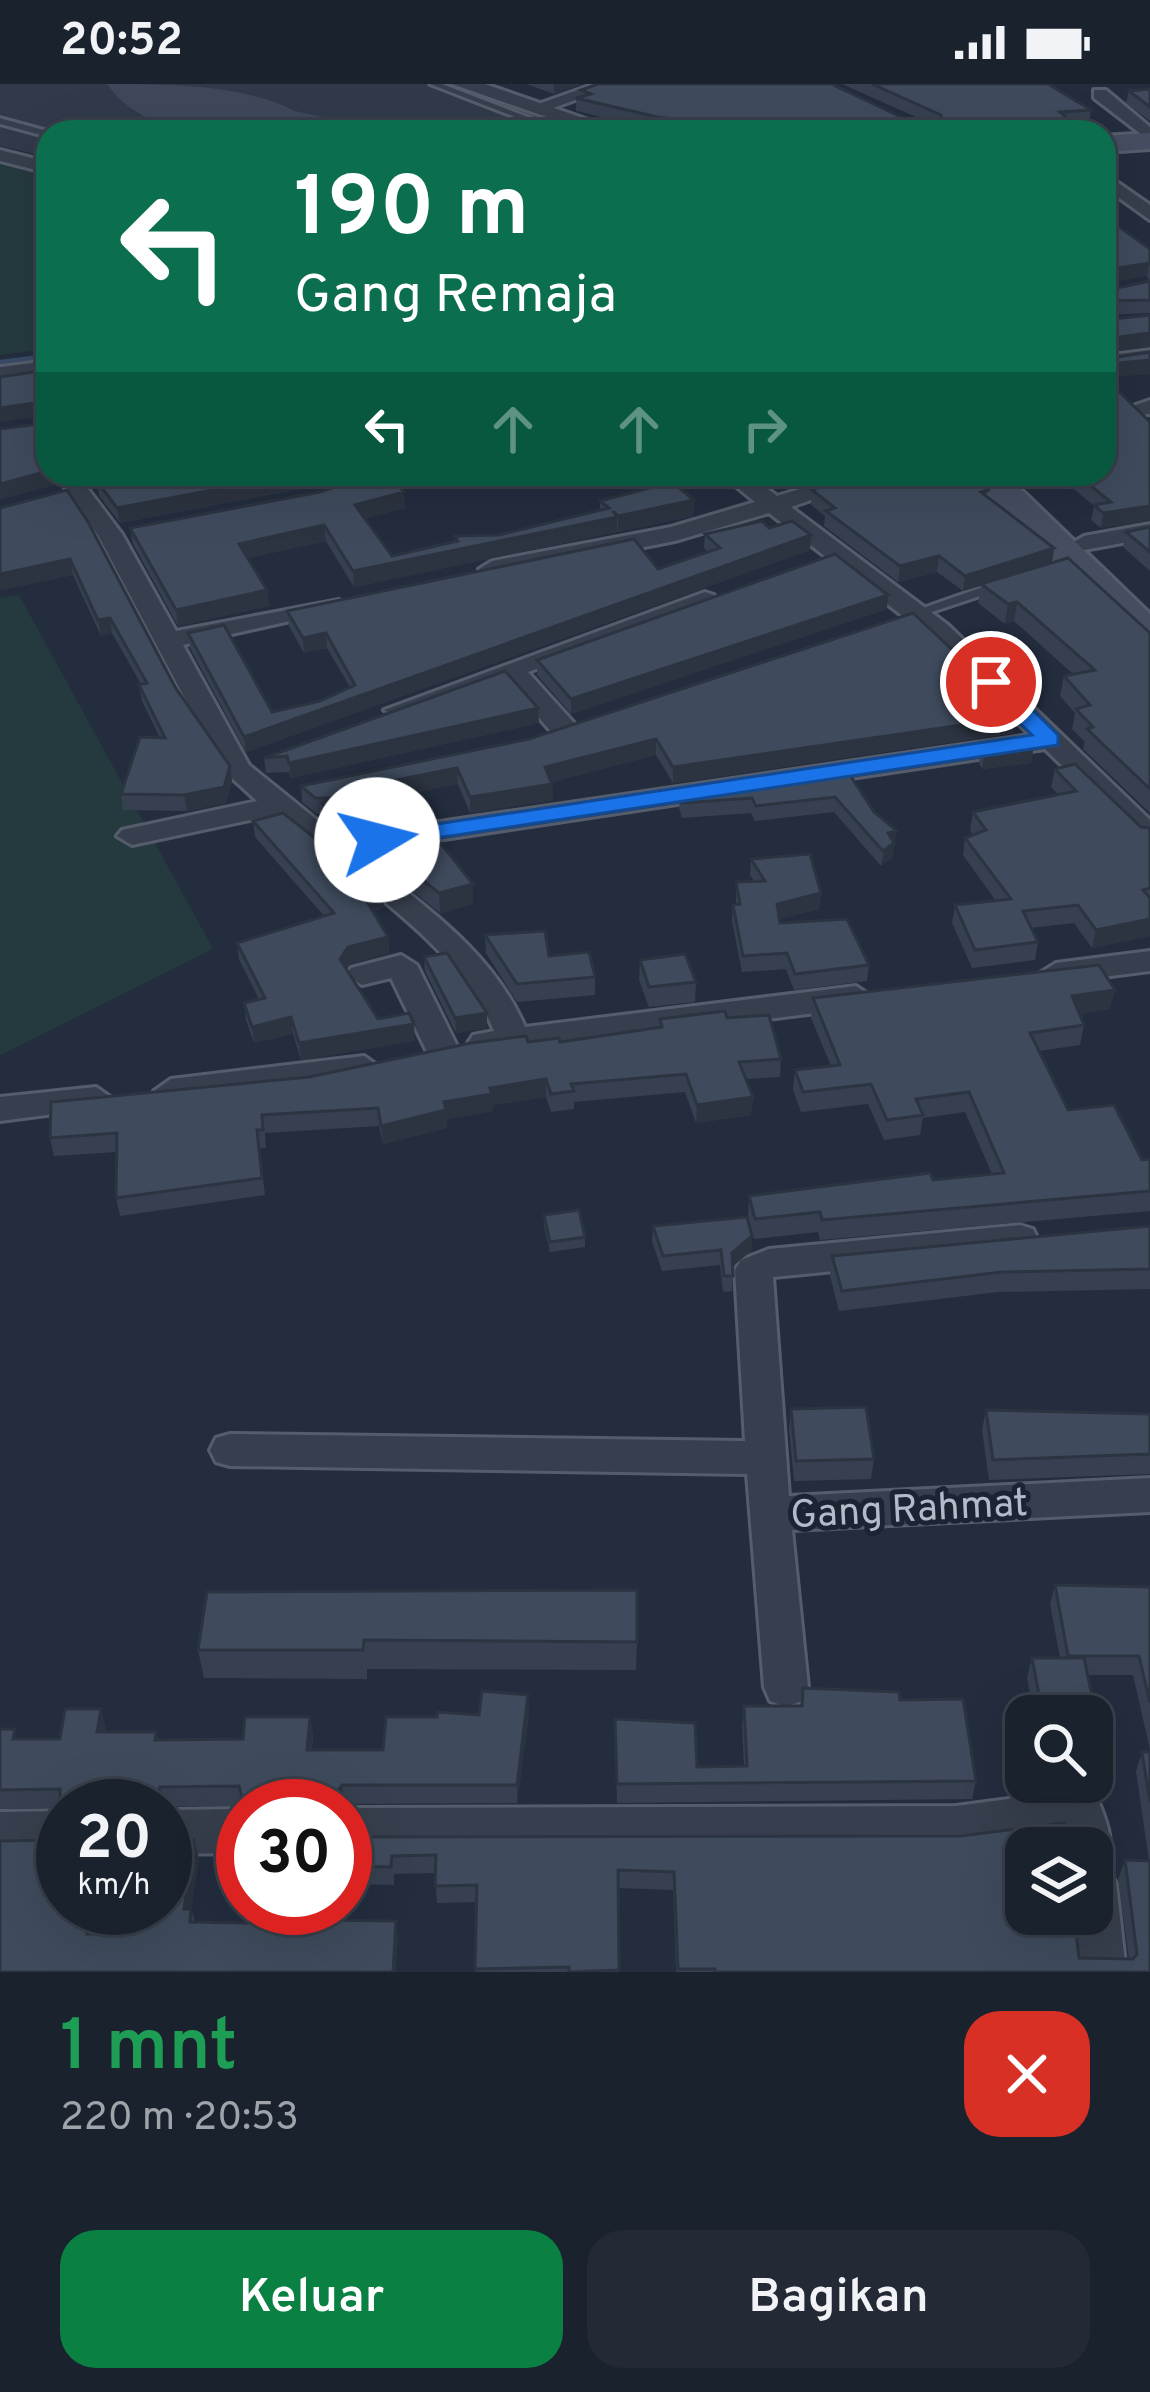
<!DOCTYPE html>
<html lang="id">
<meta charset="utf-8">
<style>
body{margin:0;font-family:Overpass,sans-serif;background:#232a36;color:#f1f3f6;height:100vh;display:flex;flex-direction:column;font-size:45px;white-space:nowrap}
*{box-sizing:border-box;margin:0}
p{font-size:39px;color:#9fa4aa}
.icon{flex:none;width:66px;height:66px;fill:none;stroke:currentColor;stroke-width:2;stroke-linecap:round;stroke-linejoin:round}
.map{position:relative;height:1888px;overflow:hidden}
.drawer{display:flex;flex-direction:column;background:#1a222e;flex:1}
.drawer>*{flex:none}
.top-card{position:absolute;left:36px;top:36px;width:1080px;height:366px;border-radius:36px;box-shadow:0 12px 48px #0002,0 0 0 3px #383f4a;background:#0b6e4f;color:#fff;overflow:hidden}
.tools{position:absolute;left:1005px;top:1611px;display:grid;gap:24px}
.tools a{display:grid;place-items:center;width:108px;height:108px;border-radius:24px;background:#1a222e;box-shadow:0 12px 48px #0002,0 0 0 3px #383f4a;font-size:60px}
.speed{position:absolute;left:36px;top:1695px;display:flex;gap:24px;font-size:60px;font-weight:700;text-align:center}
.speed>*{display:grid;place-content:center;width:156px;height:156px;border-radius:50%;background:#1a222e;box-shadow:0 12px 48px #0002,0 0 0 3px #383f4a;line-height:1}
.speed small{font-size:30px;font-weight:400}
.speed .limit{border:18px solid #d22;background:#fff;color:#111}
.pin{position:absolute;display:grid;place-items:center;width:102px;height:102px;color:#fff;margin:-51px;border:6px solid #fff;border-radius:50%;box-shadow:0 3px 12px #0007}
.me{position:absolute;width:132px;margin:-66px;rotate:82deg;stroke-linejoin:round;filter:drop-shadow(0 0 9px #0008)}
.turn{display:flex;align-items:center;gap:42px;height:252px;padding:0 60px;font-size:54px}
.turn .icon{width:156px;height:156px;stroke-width:2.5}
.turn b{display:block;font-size:84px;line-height:102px}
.lanes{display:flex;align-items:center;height:114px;padding:0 60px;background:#0003;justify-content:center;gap:60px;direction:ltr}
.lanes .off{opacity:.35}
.round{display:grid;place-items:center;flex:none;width:126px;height:126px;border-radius:36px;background:#232a36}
.overview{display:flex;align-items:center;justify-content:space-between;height:204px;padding:0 60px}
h1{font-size:72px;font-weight:600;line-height:90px;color:#1e9e55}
.cta{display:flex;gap:24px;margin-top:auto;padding:24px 60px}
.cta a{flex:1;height:138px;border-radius:36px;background:#0b8043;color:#fff;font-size:48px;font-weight:600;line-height:138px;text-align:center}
.cta a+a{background:#232a36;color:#f1f3f6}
.status{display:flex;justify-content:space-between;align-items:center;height:84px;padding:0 60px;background:#1a222e;direction:ltr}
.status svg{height:33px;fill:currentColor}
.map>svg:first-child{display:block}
</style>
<div class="status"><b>20:52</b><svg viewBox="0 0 49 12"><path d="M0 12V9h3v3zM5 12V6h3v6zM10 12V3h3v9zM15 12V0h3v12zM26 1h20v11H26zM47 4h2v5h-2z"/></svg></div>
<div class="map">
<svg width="1150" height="1888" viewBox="0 0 1150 1888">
<rect width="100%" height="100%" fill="#232d3e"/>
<path fill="#313a4b" d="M0,0H456L593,48H48V73L0,62Z"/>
<g fill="#253a3f">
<path d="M0,77L48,94V265L0,271Z"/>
<path d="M19,511L213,865L0,971V514Z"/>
</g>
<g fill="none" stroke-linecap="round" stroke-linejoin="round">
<path stroke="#384a67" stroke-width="4.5" d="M0,278L48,272"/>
<path fill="#3e485a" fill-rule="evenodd" d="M199,6L350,39L356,48H280L185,26L179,18L185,10Z"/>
<path fill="#3e485a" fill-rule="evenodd" d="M107,0C176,0 278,0 323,48C253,48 152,65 107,0Z"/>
<defs>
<g id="service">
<path d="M430,0H442L566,48H554Z"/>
<path d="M0,34L3,35L51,48H48V53L45,52L0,40Z"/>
<path d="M997,498L1003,502L1001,505L920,532H910L909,529Z"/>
</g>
<g id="minor">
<path d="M595,0H620L539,29L524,25Z"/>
<path d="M1094,6H1106L1150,43V57L1094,14Z"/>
<path d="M0,66L48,78V89L0,77Z"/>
<path d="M1104,89L1150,121V136L1104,103Z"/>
<path d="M1150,266V278L1104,284V272Z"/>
<path d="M48,277V289L0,295V283Z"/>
<path d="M1150,316V330L1135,332L1124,325Z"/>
<path d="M721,390H748L777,412L849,390H886L791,423L948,541L1150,736V761L1140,758L1045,665L357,768C421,820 492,866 525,943L856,902L872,913L856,924L485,970L468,959L473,951L494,947C458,859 346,791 274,731L132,761L117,752L122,746L257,717L223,686L98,451L65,406L77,399L85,401L122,450L176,547L339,516V526L183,561L249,681L338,753L1030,651L930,553L769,429L675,457L492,493L479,485L492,477L671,443L755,418Z"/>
<path d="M1150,440V454L1084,466L1072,459L1084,452Z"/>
<path d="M705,508L714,511V521L528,588L574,639V651H554L506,596L398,634L384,626Z"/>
<path d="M1150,867V887L1056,899L1040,889L1056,879Z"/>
<path d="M401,871L417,881L461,970L456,978H432L391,894L362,901L346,891L351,884Z"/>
<path d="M364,972L381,984L376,992L171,1019L154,1007L171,995Z"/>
<path d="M96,1003L113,1015L108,1023L0,1037V1013Z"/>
<path d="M1020,1141L1033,1145L1038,1155L1033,1165L1020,1169L773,1193L789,1412L1150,1394V1428L792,1446L808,1603L802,1617L786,1623L770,1617L764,1603L747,1390L230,1382L216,1378L210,1366L216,1354L230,1350L745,1357L735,1186L741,1176L769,1165Z"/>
<path d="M1070,1707L1099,1719C1108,1741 1115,1760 1104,1780L1116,1799L1126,1888H1076L1071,1830H1092V1764H1064L1062,1752L956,1766L345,1768V1724L956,1722Z"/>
<path d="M243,1725V1769L165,1770V1726Z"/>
<path d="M63,1727V1771L0,1772V1728Z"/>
</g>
<path id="tertiary" d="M452,0H485L623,48H590Z"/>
<g id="secondary">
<path d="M1150,49V65L1104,68V52Z"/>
<path d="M968,390H1005L1150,530V562L1137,559Z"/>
</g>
</defs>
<use href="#service" stroke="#555d6c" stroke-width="6"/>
<use href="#minor" stroke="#555d6c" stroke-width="6"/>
<use href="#tertiary" stroke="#555d6c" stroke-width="6"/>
<use href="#secondary" stroke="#555d6c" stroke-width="6"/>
<use href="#service" fill="#373f4e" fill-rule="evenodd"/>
<use href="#minor" fill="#373f4e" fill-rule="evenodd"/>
<use href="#tertiary" fill="#373f4e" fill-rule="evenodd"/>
<use href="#secondary" fill="#454e61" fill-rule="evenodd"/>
</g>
<g fill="#364050">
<path d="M526,0H581L554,10Z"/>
<path d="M842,0H1048L1091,26L1089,39L1073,40L1072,48H671L657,46L576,27V14L581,12V6L914,39L927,38Z"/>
<path d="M1150,5V37L1126,19L1129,7Z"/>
<path d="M1150,165V229L1104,231L1107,206L1149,197L1147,192Z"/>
<path d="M1150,268L1116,293L1110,288L1112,274Z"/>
<path d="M1150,338L1101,444L1091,436L1094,422L1056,390H1104Z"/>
<path d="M118,390H353L316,402L120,439L99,412L97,397Z"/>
<path d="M67,406L175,603L230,682L232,698L226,719L187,727L123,726L121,710L160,654L142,617L139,601L141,600L112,549L101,552L73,491L0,506V424Z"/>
<path d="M812,406H988L987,412L1054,464L1052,479L1150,549V729L1083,665L1085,658L1072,645L1075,629L1060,612L1064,592L1073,590L1014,537L1005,540L978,519L981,502L963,507L937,488L898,498L824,442L825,432L811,421Z"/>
<path d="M320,408L405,424L365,434L392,472L455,458V452L499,451L600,427V417L694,416L693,432L354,503L326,457L248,474L267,506L269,522L178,542L133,460L130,444Z"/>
<path d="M1150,443V487L1123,463L1126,448Z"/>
<path d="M769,444L811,451L810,466L246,668L190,564L188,549L272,628L320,617L350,603L327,564L304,569L289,542L287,527L658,485L708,468L704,464L705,450Z"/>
<path d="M887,525L571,630L537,591V576Z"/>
<path d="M539,639L291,694L289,688L266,689L264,674Z"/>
<path d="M1014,649L673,699L656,671L552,698L553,716L470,729L458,700L378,716L382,725L383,742L339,748L323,735L322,730H317L302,718L301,702L529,655Z"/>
<path d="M982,660H1034L1031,679L982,685L979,679Z"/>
<path d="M846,685L895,762L893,763L892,774L881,782L834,728L755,737L751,729L682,734L679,724L680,709Z"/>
<path d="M1055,685L1141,743L1150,744V852L1092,864L1074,839L1031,844L1038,858L1035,876L972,884L952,839L955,821L996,817L963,771L965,754L973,751L970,746L973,728L1059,711L1051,703Z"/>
<path d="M253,737L384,823L373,828L388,853L389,869L350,880L346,885L378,935L415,957L301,976L293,950L254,959L246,936L244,919L259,915L239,875L237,859L324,832L255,753Z"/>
<path d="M366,751L473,800V820L440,829L368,771Z"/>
<path d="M751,775L821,809L819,825L780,835V839L869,881L867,897L794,906L786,885L742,888L732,837L733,821L736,820V798L754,797L750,791Z"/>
<path d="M485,851L549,872L595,893V911L517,918L486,869Z"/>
<path d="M424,873L487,929V944L456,949L425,887Z"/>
<path d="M640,876L696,898L695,918L649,923L639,896Z"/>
<path d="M813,914L1110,925L1080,930L1084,941L1080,961L1039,967L1068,1026L1142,1076L1150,1075V1127L820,1156L818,1148L754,1155L748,1132L749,1112L992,1090L965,1028L923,1034L920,1051L884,1056L868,1020L801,1028L793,1006L795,986L831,982L811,934Z"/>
<path d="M727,934L781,975L780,993L746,995L753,1013L751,1031L696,1039L685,1008L574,1018V1025L551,1028L546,1013L493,1021V1027L447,1035V1044L383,1060L379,1042L265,1049L266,1064H259L265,1111L120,1132L116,1114L117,1068L54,1072L50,1054L309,993L528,958H560L659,944L660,935Z"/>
<path d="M544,1131L585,1153V1163L550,1168L544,1142Z"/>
<path d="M653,1142L752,1152L751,1167L733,1182L732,1207L723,1208L720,1181L662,1187L652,1157Z"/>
<path d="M1150,1142V1205L998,1208L839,1227L830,1192L832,1172Z"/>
<path d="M791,1325L874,1375L871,1395L794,1397L789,1345Z"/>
<path d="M986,1326L1150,1330V1390L989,1396L982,1346Z"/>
<path d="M1055,1501L1150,1503V1666L1133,1591H1088L1094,1621L1090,1632H1034L1027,1594L1032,1574H1060L1050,1520Z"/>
<path d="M207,1508L637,1558L636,1586L367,1585V1595L204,1594L198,1566Z"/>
<path d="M528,1611L529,1630L517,1719L345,1720L343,1722H63V1824H100L95,1850H134L199,1774L191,1825L195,1838L247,1839L265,1834L266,1824H329L328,1836L398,1854L0,1888L60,1756V1724L0,1725V1645L18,1655H60L106,1643L105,1648H156L158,1656L243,1655L310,1633L313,1651L312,1666H383L437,1633L479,1631Z"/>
<path d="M900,1616L976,1697L972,1715L617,1719L615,1635L697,1683L744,1682L742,1641L744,1622H801Z"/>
<path d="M1142,1668H1150V1888H676L673,1806L618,1804L619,1888H475L477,1818L437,1819L435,1789L394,1790V1801L345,1800V1753L1026,1764L1079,1874L1129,1875L1118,1795L1125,1776L1149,1777L1136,1687Z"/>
</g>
<g fill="#2c3441">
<path d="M554,0H581L554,10Z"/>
<path d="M1073,39L1072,48H974Z"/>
<path d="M1150,178L1147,192L1104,200V186Z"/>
<path d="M1150,249V263L1104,269V255Z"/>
<path d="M1150,276V290L1116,293L1119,279Z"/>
<path d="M48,317V332L0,338V324Z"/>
<path d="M48,387V390H95L0,416V400Z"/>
<path d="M297,390H353L316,402L120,439L117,424Z"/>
<path d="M806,390H834L805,399Z"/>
<path d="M404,408L405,424L357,437L355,421Z"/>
<path d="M694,416L693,432L618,448V432Z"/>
<path d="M1150,422V437L1101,444L1103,429Z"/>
<path d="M617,433V448L354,503L353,487Z"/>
<path d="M324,441L326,457L241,476L239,460Z"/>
<path d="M811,451L810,466L246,668L244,653Z"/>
<path d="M1054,464L1052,480L963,507L965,492Z"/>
<path d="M939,472L937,488L898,498L900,482Z"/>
<path d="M70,475L73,491L0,506V490Z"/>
<path d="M267,506L269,522L178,542L176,526Z"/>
<path d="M888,511L887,525L571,630V615Z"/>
<path d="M1017,518L1014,537L1005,540L1008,520Z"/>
<path d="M110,534L112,549L101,552L98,536Z"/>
<path d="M326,549L327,564L304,569L303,554Z"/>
<path d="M538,624L539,639L291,694L289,679Z"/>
<path d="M1017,633L1014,649L673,699V683Z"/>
<path d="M656,655V671L545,700V683Z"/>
<path d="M1034,660L1031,679L982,685L985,666Z"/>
<path d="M230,682L232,698L226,719L187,727L184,711Z"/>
<path d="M457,684L458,700L372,717L371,701Z"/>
<path d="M552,700L553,716L470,729V713Z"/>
<path d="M382,725L383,742L339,748L338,732Z"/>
<path d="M897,747L892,774L881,782L888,749Z"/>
<path d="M473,800V820L440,829L439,809Z"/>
<path d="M383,807L384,823L366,830L365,814Z"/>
<path d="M821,809L819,825L776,836L777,820Z"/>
<path d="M1150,835V852L1092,864L1096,846Z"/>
<path d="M388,853L389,869L350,880L342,892L340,875L348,863Z"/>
<path d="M1115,906L1110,925L1068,932L1072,912Z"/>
<path d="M487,929V944L456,949L455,934Z"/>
<path d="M291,933L293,950L254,959L252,943Z"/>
<path d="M414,940L415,957L301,976L299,959Z"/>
<path d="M546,995V1013L493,1021V1027L447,1035V1044L383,1060L381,1042L444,1018L490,1004Z"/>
<path d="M753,1013L751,1031L696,1039L697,1021Z"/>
<path d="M752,1152L751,1167L731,1184L732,1169Z"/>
<path d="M528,1611L529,1630L517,1719V1701Z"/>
<path d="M101,1625L106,1643L102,1667L97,1648Z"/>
<path d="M310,1633L313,1651L310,1685L307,1666Z"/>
<path d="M342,1701L345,1720L338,1722V1706Z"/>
<path d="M160,1703L165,1722H158L156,1713Z"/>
<path d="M194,1756L199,1774L189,1843L184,1825Z"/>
<path d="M91,1824H100L93,1868L87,1850Z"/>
<path d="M396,1837L398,1854L396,1888H393Z"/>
</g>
<g fill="#3f4b5d" stroke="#2c3441" stroke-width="3">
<path d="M598,0H831L914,39L943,38L941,31L872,0H1048L1091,26L1060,28L1073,39L974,48H797L657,33L576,14L591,10L581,6Z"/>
<path d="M1150,5V23L1129,7Z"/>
<path d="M1104,132L1150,165V179L1104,186Z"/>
<path d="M1150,197V216L1106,217L1104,232V203L1107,206Z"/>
<path d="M1150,231V249L1104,255V236Z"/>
<path d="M1150,268V276L1119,279L1112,274Z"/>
<path d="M47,286L48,317L0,324V293Z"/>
<path d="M1104,293L1150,338V422L1103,429L1094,421L1111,418L1076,390H1104Z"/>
<path d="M48,320V387L0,400V345L46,339Z"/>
<path d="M118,390H297L117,424L97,397Z"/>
<path d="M372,390H390L404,408L355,421L392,472L458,457L455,452L499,451L609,424L600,417L672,398L694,416L618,432L613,427L617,433L353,487L324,441L239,460L267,506L176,526L130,444L320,408Z"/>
<path d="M852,390H968L988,406L981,408L1054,464L965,492L939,472L900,482L826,427L835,424L812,406Z"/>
<path d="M67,406L88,438L175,603L230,682L224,703L184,711L121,710L140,653L165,654L139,601L147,599L110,534L98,536L70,475L0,490V424Z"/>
<path d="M762,437L769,444L792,437L811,451L244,653L188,549L224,541L272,628L320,617L355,601L326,549L303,554L287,527L634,455L658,485L720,464L705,450Z"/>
<path d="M1150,443V468L1126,448Z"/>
<path d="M835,470L888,511L571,615L537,576Z"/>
<path d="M1068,474L1150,549V705L1087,645L1093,643L1076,625L1090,621L1064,592L1095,586L1017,518L1008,520L981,500Z"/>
<path d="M913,529L1008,618L1017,633L673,683L656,655L545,683L552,700L470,713L457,684L371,701L382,725L338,732L321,719L333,714H315L301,702L529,655Z"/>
<path d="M505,587L538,624L289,679L287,672L264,674Z"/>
<path d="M1030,653L1034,660L985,666L982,660Z"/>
<path d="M1075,680L1141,743L1150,744V804L1143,806L1150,814V835L1096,846L1078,821L1023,827L1038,858L975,866L955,821L1011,815L965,754L986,746L973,728L1076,707L1055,685Z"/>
<path d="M846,685L874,728L897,747L888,749L894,759L883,767L835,713L756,722L752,714L682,719L680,709Z"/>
<path d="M283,729L383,807L365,814L388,853L348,863L340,875L378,935L409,929L414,940L299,959L291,933L252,943L244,919L265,914L237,859L334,829L253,737Z"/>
<path d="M421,746L430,763L441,760L473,800L439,809L366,751Z"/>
<path d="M810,770L821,809L777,820L780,839L847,835L869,881L795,890L787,869L743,872L733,821L740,820L736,798L765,797L751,775Z"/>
<path d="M545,847L549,872L589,868L595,893L517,900L485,851Z"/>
<path d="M447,869L487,929L455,934L424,873Z"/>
<path d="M685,870L696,898L649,903L640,876Z"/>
<path d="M1099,881L1115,906L1072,912L1084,941L1030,949L1068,1026L1114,1021L1142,1076L1150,1075V1107L822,1136L820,1128L755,1135L749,1112L930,1089L933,1096L1004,1089L969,1008L916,1015L923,1031L887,1036L871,1000L803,1008L795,986L840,981L813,914Z"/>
<path d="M725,927L727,934L769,931L781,975L739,978L753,1013L697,1021L686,990L571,1000L574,1007L551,1010L546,995L490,1004L492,1010L444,1018L446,1026L381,1042L378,1024L262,1031L263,1046H257L262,1094L116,1114L117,1049L50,1054L51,1018L309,993L471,959L526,952L528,958L559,954L560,958L662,943L660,935Z"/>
<path d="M579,1126L585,1153L550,1158L544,1131Z"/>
<path d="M747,1133L752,1152L732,1169L733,1192H724L721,1166L663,1172L653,1142Z"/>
<path d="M1150,1142V1185L1002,1188L842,1207L832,1172Z"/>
<path d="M866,1323L874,1375L796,1377L791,1325Z"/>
<path d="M986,1326L1150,1330V1370L993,1376Z"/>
<path d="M1055,1501L1150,1503V1619L1139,1572H1068Z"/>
<path d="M637,1506V1558L364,1556L363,1566H198L207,1508Z"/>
<path d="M1032,1574H1084L1094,1621H1041Z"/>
<path d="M803,1604L899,1608L900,1616L963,1615L976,1697L617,1700L615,1635L695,1639L697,1683L747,1682L744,1622H802Z"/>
<path d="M482,1607L528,1611L517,1701H342L338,1706V1722H244L239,1702L160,1703L156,1713L110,1714L108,1722H63V1824H91L87,1850H134L139,1824H165V1755L194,1756L184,1825H191L190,1838L247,1839L265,1834L266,1824H324L323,1836L396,1837L393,1888H0V1757L60,1756V1705L0,1706V1645H15L13,1655H60L65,1625H101L97,1648H156L155,1656L243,1655L245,1633H310L307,1666H383L386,1633H437V1628L479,1631Z"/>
<path d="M1142,1668H1150V1718Z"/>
<path d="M1064,1739L1067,1749L1088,1750L1091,1764H1026V1830H1074L1079,1874L1133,1875L1137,1870L1125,1776L1150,1777V1888H715V1885H678L674,1788L618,1786L619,1886L569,1888V1883L475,1885L477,1801L435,1802L436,1771L392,1772L391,1783L345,1782V1753L961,1752Z"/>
<path d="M1092,1769L1094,1808H1092Z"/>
</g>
<path fill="#1a73e8" stroke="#114b97" stroke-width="3" d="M983,593H999L1058,651V661L377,763L365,756L377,749L1032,651L983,603Z"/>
<g text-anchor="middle" stroke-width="10" stroke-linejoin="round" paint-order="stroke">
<g font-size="39" fill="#b3bac9" stroke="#1c2433">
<text transform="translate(909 1423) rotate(-3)" y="14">Gang Rahmat</text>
</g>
</g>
</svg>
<div class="tools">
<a><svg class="icon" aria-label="search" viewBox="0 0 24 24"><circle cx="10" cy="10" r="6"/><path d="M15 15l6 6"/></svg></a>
<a><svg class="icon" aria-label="layers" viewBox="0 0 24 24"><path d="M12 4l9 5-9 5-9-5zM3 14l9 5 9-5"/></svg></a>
</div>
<div class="speed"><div>20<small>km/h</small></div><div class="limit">30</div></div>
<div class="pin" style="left:991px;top:598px;background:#d93025"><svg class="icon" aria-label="arrive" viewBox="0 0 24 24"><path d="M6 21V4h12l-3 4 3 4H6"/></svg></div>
<svg class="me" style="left:377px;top:756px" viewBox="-20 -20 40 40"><circle r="19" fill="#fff"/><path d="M0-13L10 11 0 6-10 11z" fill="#1a73e8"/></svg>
<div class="top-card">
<div class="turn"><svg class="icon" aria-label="left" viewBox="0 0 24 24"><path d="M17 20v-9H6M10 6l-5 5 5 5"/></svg><div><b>190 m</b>Gang Remaja</div></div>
<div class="lanes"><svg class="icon" aria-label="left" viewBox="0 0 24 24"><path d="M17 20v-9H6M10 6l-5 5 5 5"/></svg><svg class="icon off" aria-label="ahead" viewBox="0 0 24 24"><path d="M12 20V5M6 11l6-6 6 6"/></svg><svg class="icon off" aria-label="ahead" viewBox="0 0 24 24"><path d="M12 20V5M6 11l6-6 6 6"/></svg><svg class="icon off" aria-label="right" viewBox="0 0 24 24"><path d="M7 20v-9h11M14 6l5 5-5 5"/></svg></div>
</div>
</div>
<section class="drawer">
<div class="overview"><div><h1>1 mnt</h1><p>220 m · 20:53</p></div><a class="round" style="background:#d93025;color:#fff"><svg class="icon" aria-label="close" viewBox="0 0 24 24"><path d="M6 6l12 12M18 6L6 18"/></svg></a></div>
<div class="cta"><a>Keluar</a><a>Bagikan</a></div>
</section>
